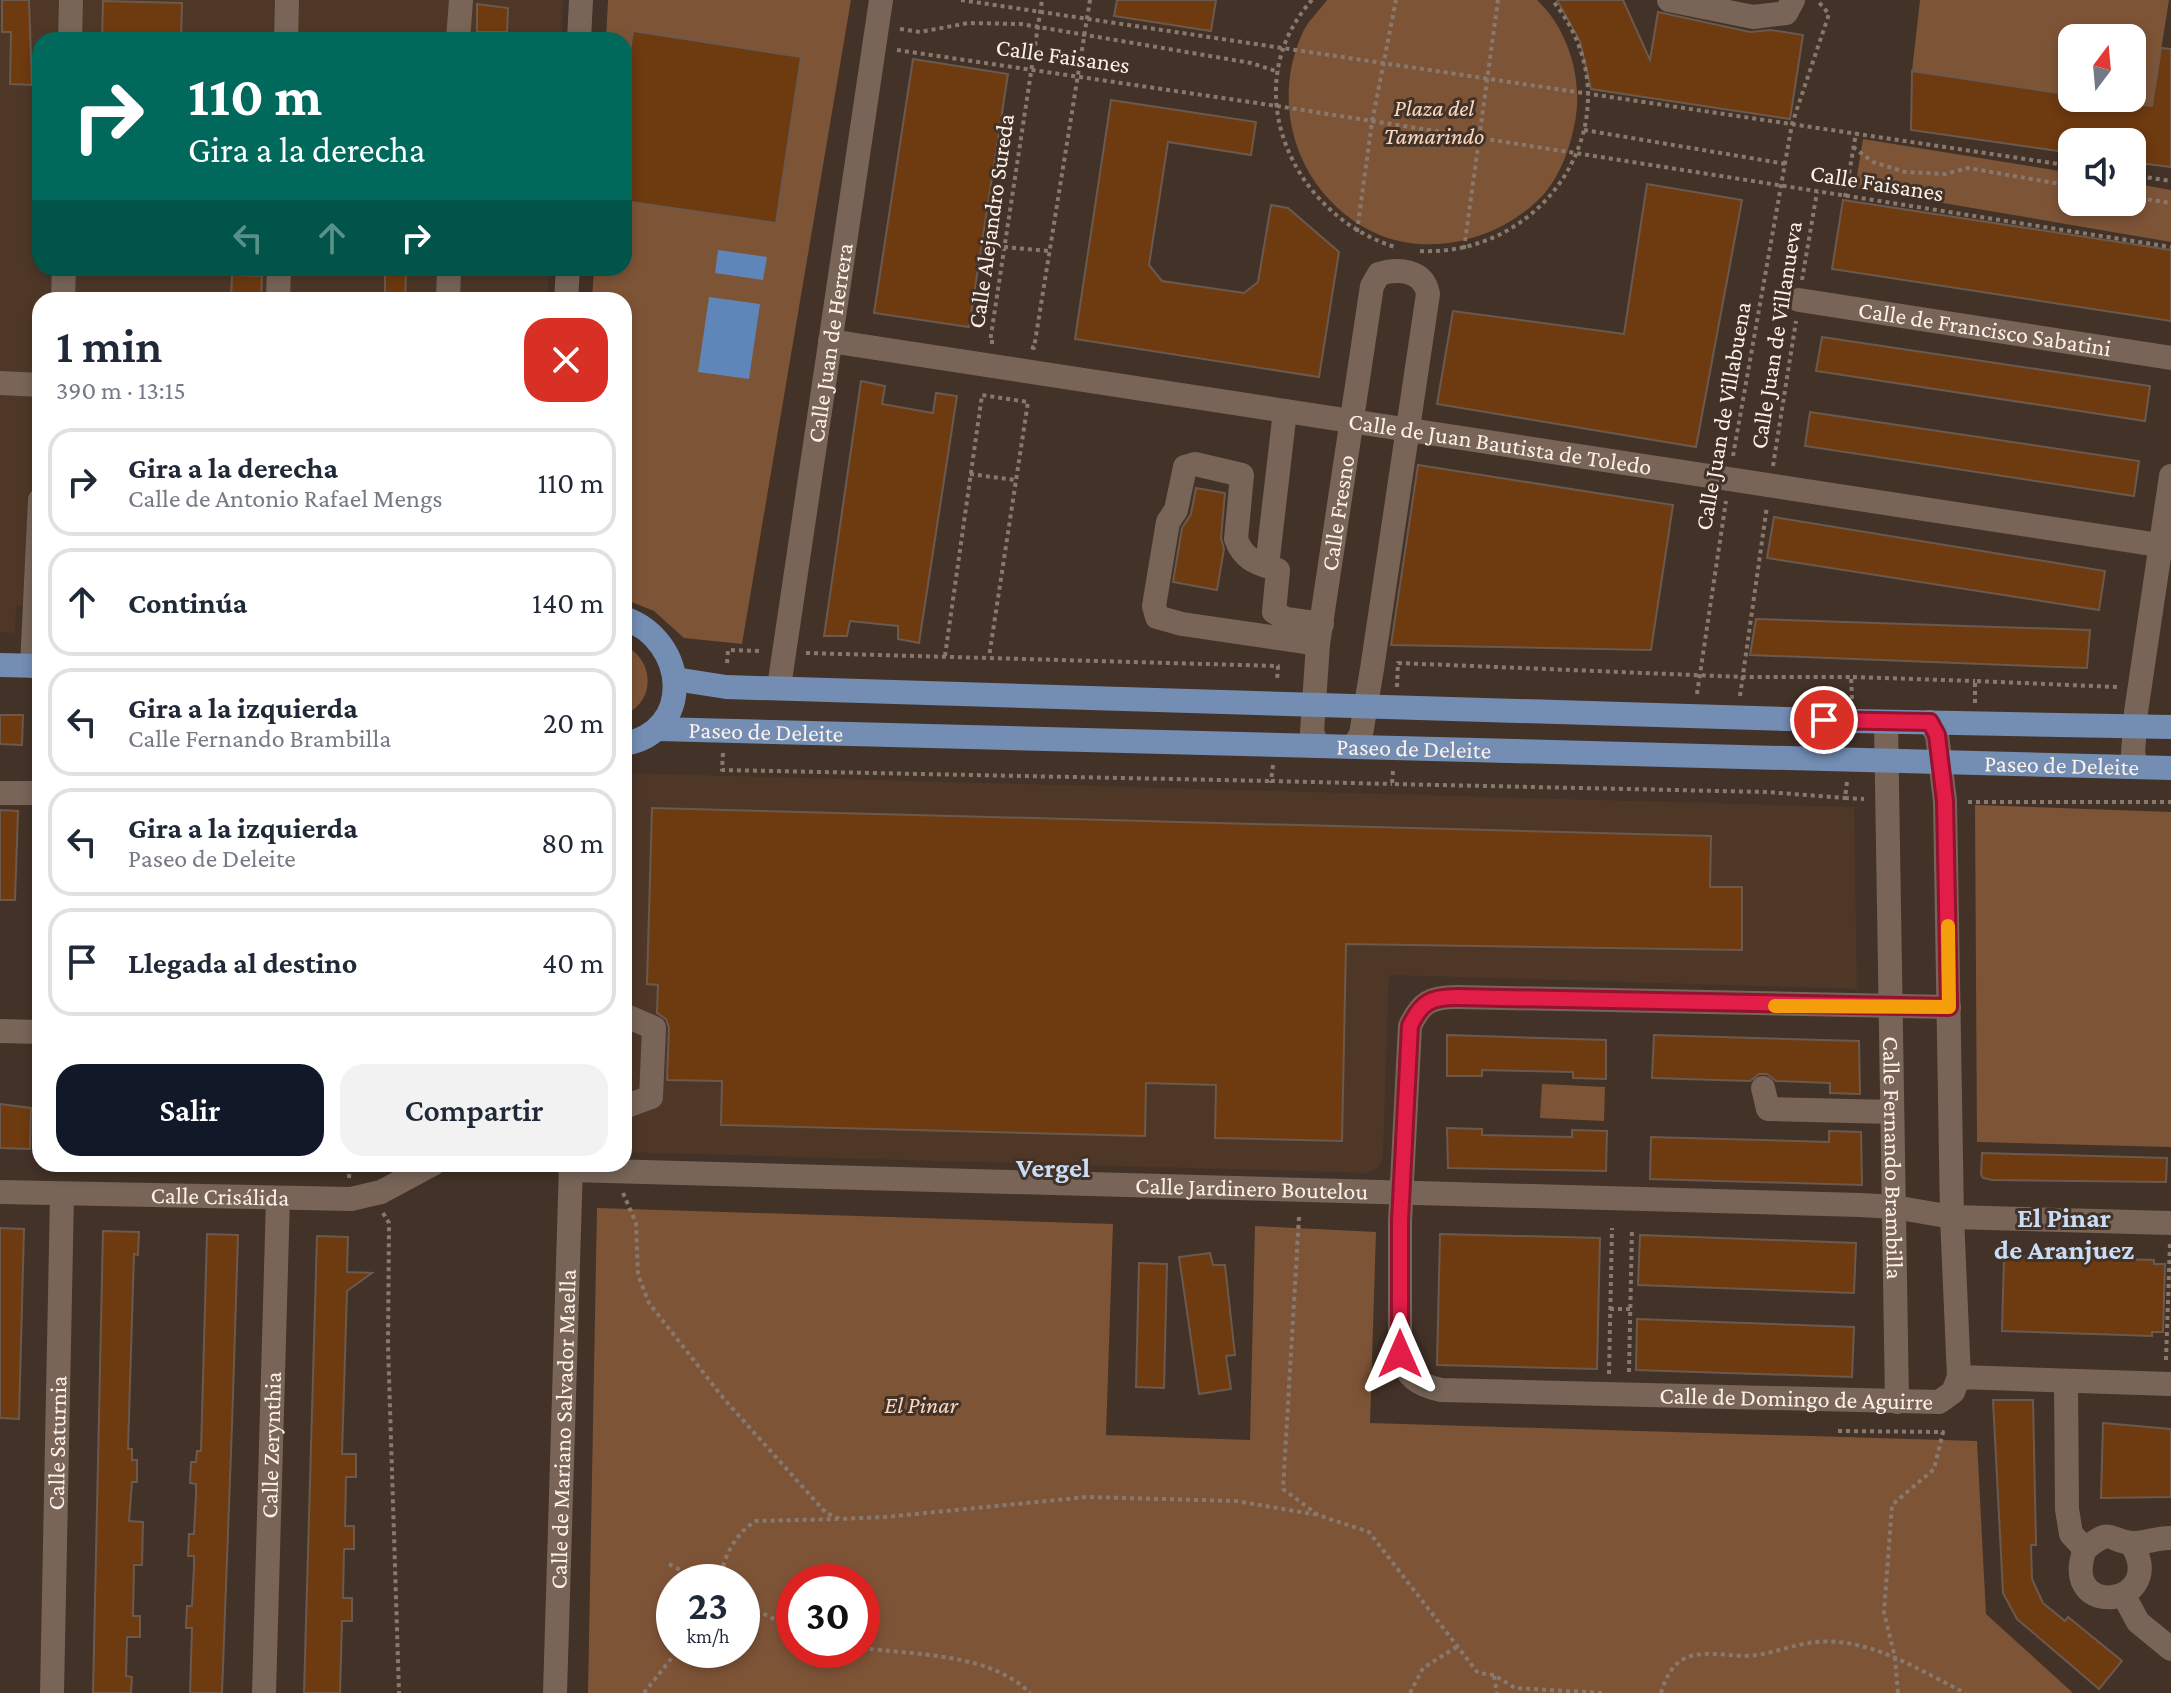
<!DOCTYPE html>
<html lang="es">
<meta charset="utf-8">
<style>
body{margin:0;font-family:"Crimson Pro",serif;background:#f2f2f3;color:#1f2937;height:100vh;display:flex;flex-direction:column;font-size:30px;white-space:nowrap}
*{box-sizing:border-box;margin:0}
p{font-size:26px;color:#747a83}
.icon{flex:none;width:44px;height:44px;fill:none;stroke:currentColor;stroke-width:2;stroke-linecap:round;stroke-linejoin:round}
.map{position:relative;flex:1;overflow:hidden}
.drawer{position:absolute;left:32px;top:292px;width:600px;height:880px;display:flex;flex-direction:column;background:#fff;border-radius:24px;box-shadow:0 4px 12px #0003}
.drawer>*{flex:none}
.banner{position:absolute;left:32px;top:32px;width:600px;height:244px;border-radius:24px;box-shadow:0 4px 12px #0003;background:#00695c;color:#fff;overflow:hidden}
.needle{width:52px;rotate:16deg}
.fabs{position:absolute;left:2058px;top:24px;display:grid;gap:16px}
.fabs a{display:grid;place-items:center;width:88px;height:88px;border-radius:16px;background:#fff;box-shadow:0 4px 12px #0003;font-size:40px}
.speed{position:absolute;left:656px;top:1564px;display:flex;gap:16px;font-size:40px;font-weight:700;text-align:center}
.speed>*{display:grid;place-content:center;width:104px;height:104px;border-radius:50%;background:#fff;box-shadow:0 4px 12px #0003;line-height:1}
.speed small{font-size:20px;font-weight:400}
.speed .limit{border:12px solid #d22;background:#fff;color:#111}
.pin{position:absolute;display:grid;place-items:center;width:68px;height:68px;color:#fff;margin:-34px;border:4px solid #fff;border-radius:50%;box-shadow:0 2px 8px #0007}
.me{position:absolute;width:88px;margin:-44px;rotate:0deg;stroke-linejoin:round;filter:drop-shadow(0 0 6px #0008)}
.turn{display:flex;align-items:center;gap:28px;height:168px;padding:0 24px;font-size:36px}
.turn .icon{width:104px;height:104px;stroke-width:2.5}
.turn b{display:block;font-size:56px;line-height:68px}
.lanes{display:flex;align-items:center;height:76px;padding:0 24px;background:#0003;justify-content:center;gap:40px;direction:ltr}
.lanes .off{opacity:.35}
.round{display:grid;place-items:center;flex:none;width:84px;height:84px;border-radius:24px;background:#f2f2f3}
.overview{display:flex;align-items:center;justify-content:space-between;height:136px;padding:0 24px}
h1{font-size:48px;font-weight:600;line-height:60px}
.cta{display:flex;gap:16px;margin-top:auto;padding:16px 24px}
.cta a{flex:1;height:92px;border-radius:24px;background:#111827;color:#fff;font-size:32px;font-weight:600;line-height:92px;text-align:center}
.cta a+a{background:#f2f2f3;color:#1f2937}
ul{padding:0;list-style:none}
li{display:flex;align-items:center;gap:24px;height:108px;margin:0 16px 12px;padding:0 8px;border:4px solid #e0e1e3;border-radius:24px}
li div{flex:1}
li b{display:block;font-size:30px}
li em{font-style:normal}
.map>svg:first-child{display:block}
</style>
<div class="map">
<svg width="2171" height="1693" viewBox="0 0 2171 1693">
<rect width="100%" height="100%" fill="#433227"/>
<g fill="#4e3727">
<path d="M0,0H563L561,40H40V268H549L548,300H40V607L16,606L15,633L0,632Z"/>
<path d="M624,773L1854,807L1857,989L1389,975L1383,1155L1379,1168L1366,1173L624,1152Z"/>
</g>
<g fill="#7e5437" fill-rule="evenodd">
<path d="M608,0H851L742,644L684,638L654,611L624,599V300H592L594,268H624V40H606Z"/>
<path d="M1327,0H1537C1569,30 1583,80 1575,122C1570,148 1561,174 1544,194C1503,239 1428,260 1371,231C1299,194 1269,108 1302,34C1307,22 1319,11 1327,0Z"/>
<path d="M1920,0H2169L2152,106L2096,98H2132V38H2072V95L1912,71Z"/>
<path d="M1863,139L2072,173V202H2132V183L2171,190V242L1855,188Z"/>
<path d="M624,645C654,659 657,701 624,715Z"/>
<path d="M1975,805L2171,812V1147L1977,1142Z"/>
<path d="M1542,1084L1605,1087L1604,1121L1540,1118Z"/>
<path d="M597,1208L1113,1224L1106,1435L1250,1440L1255,1226L1376,1232L1370,1423L1977,1441L1986,1614L2073,1693H588ZM674,1582H742V1650H674ZM794,1582H862V1650H794Z"/>
</g>
<g fill="#5f86b9">
<path d="M718,250L767,257L763,280L715,273Z"/>
<path d="M709,297L760,304L749,379L698,372Z"/>
</g>
<g fill="#6e3a10" stroke="#6c594d" stroke-width="2">
<path d="M2,0H29L32,85L10,84L11,32H2Z"/>
<path d="M1117,0H1216L1211,31L1114,16Z"/>
<path d="M1557,0H1623L1650,60L1658,12L1750,32L1771,30L1803,35L1790,119L1591,89L1580,41Z"/>
<path d="M103,1L182,3L181,40H102Z"/>
<path d="M477,4L508,8L507,32H477Z"/>
<path d="M633,31L801,57L776,223L624,201V92Z"/>
<path d="M2161,48L2171,49V167L2132,162V142H2072V153L1911,130L1912,71L2072,95V98L2152,106Z"/>
<path d="M913,59L1008,74L969,327L874,313Z"/>
<path d="M1111,100L1256,122L1251,155L1168,142L1149,265L1162,281L1244,293L1258,282L1271,205L1288,208L1339,252L1319,377L1075,339Z"/>
<path d="M1647,184L1742,200L1696,447L1437,404L1453,311L1624,334Z"/>
<path d="M1843,200L2171,250V321L1832,269Z"/>
<path d="M232,275L262,276L261,300H231Z"/>
<path d="M385,275H406L405,300H385Z"/>
<path d="M1822,337L2150,386L2145,421L1816,371Z"/>
<path d="M861,381L885,386L882,404L933,413L936,393L957,396L919,643L898,639V626L850,621L847,636H824Z"/>
<path d="M1810,412L2139,461L2134,496L1805,446Z"/>
<path d="M1418,465L1673,505L1651,650L1391,645Z"/>
<path d="M1196,488L1225,493L1221,538L1224,549L1217,590L1173,582L1182,528L1191,514Z"/>
<path d="M1774,517L2105,571L2099,610L1767,558Z"/>
<path d="M1756,619L2090,630L2087,668L1750,655Z"/>
<path d="M0,715H23L22,745L0,744Z"/>
<path d="M652,808L1711,836L1710,887H1742V950L1346,944L1342,1141L1215,1138L1216,1085L1146,1083L1145,1136L721,1125L722,1081L667,1080L669,1028L666,1019L657,1013L658,985L647,984Z"/>
<path d="M0,810L18,811L15,900H0Z"/>
<path d="M1447,1035L1606,1040V1079L1573,1078V1072L1528,1071L1482,1070V1076H1447Z"/>
<path d="M1654,1035L1859,1041L1860,1094L1830,1093V1083L1776,1081L1767,1074H1759L1750,1081L1652,1078Z"/>
<path d="M0,1104L31,1108L30,1149L0,1148Z"/>
<path d="M1447,1128L1482,1129V1135L1572,1137V1130L1607,1131L1606,1171L1448,1168Z"/>
<path d="M1829,1131L1861,1132L1862,1185L1650,1179L1651,1137L1829,1142Z"/>
<path d="M1982,1153L2167,1158L2166,1182L1992,1180L1983,1178L1981,1174Z"/>
<path d="M0,1228L24,1229L19,1419L0,1418Z"/>
<path d="M103,1231L139,1232L138,1255L134,1254L128,1449H132V1460H137V1482H132L129,1521L143,1522L142,1565H134L133,1616H140V1637H127L126,1676L132,1677L131,1693H93Z"/>
<path d="M207,1234L238,1235L232,1425L222,1693H190L192,1628H186L187,1606H192L194,1567V1556H188L189,1534H194L196,1494V1484L190,1483L191,1462H196L197,1451H201Z"/>
<path d="M1440,1234L1600,1238L1597,1369L1437,1365Z"/>
<path d="M1640,1235L1856,1243L1854,1293L1638,1285Z"/>
<path d="M317,1236L348,1237L347,1272L372,1273L347,1291L342,1454H356V1477H346L345,1526H354V1549H344L343,1598H352V1621H342L340,1693H304Z"/>
<path d="M1210,1253L1213,1265H1225L1235,1355L1226,1356L1231,1389L1199,1394L1179,1257Z"/>
<path d="M2004,1256L2154,1260V1264H2165L2163,1332H2152V1336L2002,1331Z"/>
<path d="M1139,1263L1167,1264L1164,1388L1136,1387Z"/>
<path d="M1637,1319L1854,1327L1852,1377L1636,1370Z"/>
<path d="M1993,1400H2033L2036,1545H2031L2032,1579L2043,1603L2065,1621L2068,1617L2122,1661L2099,1689L2017,1619L2003,1593Z"/>
<path d="M2103,1423L2171,1429V1497L2101,1498Z"/>
</g>
<g fill="none" stroke-linecap="round" stroke-linejoin="round">
<g stroke="#88796f" stroke-width="4" stroke-dasharray="4 4" stroke-linecap="butt">
<path d="M961,0L2072,166"/>
<path d="M1312,0C1234,87 1292,215 1395,247"/>
<path d="M900,29L920,32L968,23L1021,24L1251,63L1279,72"/>
<path d="M897,50L1277,106L2171,247"/>
<path d="M1584,130L1786,164"/>
<path d="M1853,147L1873,162L1905,172L1945,174L1968,168L2072,186"/>
<path d="M2132,175L2171,181"/>
<path d="M1845,197L1856,133"/>
<path d="M2132,197L2171,203"/>
<path d="M1357,232L1372,122L1396,0"/>
<path d="M1004,247L1049,251"/>
<path d="M1464,249L1498,0"/>
<path d="M1420,251C1553,257 1641,107 1552,0"/>
<path d="M1802,280L1817,192"/>
<path d="M994,342H990L1042,0"/>
<path d="M1031,347L1034,348L1090,0"/>
<path d="M1733,456L1792,124L1829,14L1817,0"/>
<path d="M1773,466L1796,321"/>
<path d="M970,474L1015,480"/>
<path d="M806,653L1278,666L1277,681"/>
<path d="M945,656L982,395L1028,402L989,657"/>
<path d="M727,663L728,650L762,651"/>
<path d="M1397,687L1398,663L1743,677H1851"/>
<path d="M1697,694L1726,501"/>
<path d="M1740,696L1767,506"/>
<path d="M1852,699L1851,677L1975,681"/>
<path d="M1975,703V681L2117,687"/>
<path d="M723,753L722,770L1271,781"/>
<path d="M1273,765L1271,781L1392,784"/>
<path d="M1393,771L1392,784L1767,792L1845,798"/>
<path d="M1847,782L1845,798L1864,799"/>
<path d="M1968,802H2171"/>
<path d="M349,1178L350,1164"/>
<path d="M623,1193L636,1223L638,1275L649,1303L724,1399L826,1513L840,1519L885,1517L1087,1497L1236,1501L1318,1515"/>
<path d="M383,1213L389,1223L388,1345L399,1693"/>
<path d="M1299,1217L1283,1489L1318,1515L1369,1532L1478,1673L1494,1675L1515,1688L1603,1693"/>
<path d="M1610,1309H1630"/>
<path d="M2166,1360L2170,1243"/>
<path d="M1629,1372L1632,1228"/>
<path d="M1609,1374L1612,1228"/>
<path d="M1838,1431L1943,1432L1934,1469L1892,1505L1884,1612L1895,1658L1898,1693"/>
<path d="M669,1564L703,1582"/>
<path d="M720,1582C722,1559 736,1532 756,1521L838,1519"/>
<path d="M742,1603L794,1629"/>
<path d="M862,1648C915,1655 990,1653 1030,1693"/>
<path d="M1494,1676L1497,1693"/>
<path d="M644,1693L678,1650"/>
<path d="M1410,1693L1423,1668L1458,1646"/>
<path d="M1661,1693C1675,1644 1705,1654 1744,1656C1769,1656 1792,1644 1816,1642C1869,1637 1919,1670 1965,1693"/>
</g>
<g stroke="#786558" stroke-width="24">
<path d="M1669,0L1753,17L1786,13L1793,0"/>
<path d="M70,40L71,0"/>
<path d="M286,40L287,0"/>
<path d="M458,40L461,0"/>
<path d="M579,40L581,0"/>
<path d="M63,300L64,268"/>
<path d="M278,300L279,268"/>
<path d="M448,300L449,268"/>
<path d="M566,300L568,268"/>
<path id="s1" d="M1799,300L2171,358"/>
<path id="s2" d="M830,341L2171,547"/>
<path d="M0,383L40,385"/>
<path d="M1267,566L1285,411"/>
<path d="M1318,644L1182,624L1157,617L1154,606L1168,522L1176,510L1185,467L1195,464L1242,475L1236,539C1244,561 1258,563 1278,570L1274,612L1286,619L1322,624"/>
<path d="M32,666L40,500"/>
<path id="s3" d="M779,687L881,0"/>
<path id="s4" d="M1886,722L1897,1402"/>
<path d="M1930,722L1937,735L1945,801L1952,1217L1959,1377"/>
<path id="s5" d="M1318,746L1312,732L1318,644L1372,286L1379,274C1399,268 1424,270 1428,294L1372,669L1361,734L1354,746"/>
<path d="M2137,767L2133,753L2136,712L2171,476"/>
<path d="M0,793H40"/>
<path id="s6" d="M1949,1007L1457,997C1431,997 1421,1002 1410,1026L1400,1221V1354C1406,1377 1418,1385 1441,1390L1939,1402L1953,1392L1959,1377L2171,1384"/>
<path d="M624,1015L654,1028L651,1097L624,1107"/>
<path d="M0,1031L40,1032"/>
<path d="M1763,1088L1768,1109L1892,1112"/>
<path id="s7" d="M570,1170L1861,1205L1894,1207L1952,1217L2171,1223"/>
<path id="s8" d="M0,1192L351,1199L381,1192L433,1164"/>
<path d="M2066,1381L2067,1509L2071,1534L2085,1549"/>
<path d="M2085,1549C2058,1622 2171,1606 2131,1543"/>
<path d="M2085,1549C2113,1526 2107,1541 2132,1543C2144,1544 2158,1537 2171,1538"/>
<path d="M2124,1596L2138,1622L2171,1649"/>
<path id="s9" d="M52,1693L62,1195"/>
<path id="s10" d="M264,1693L278,1198"/>
<path id="s11" d="M555,1693L571,1164"/>
</g>
<g stroke="#738db3" stroke-width="24">
<path d="M624,618C689,641 694,732 624,744"/>
<path d="M0,665L40,666"/>
<path d="M675,679L726,687L1853,721L2171,727"/>
<path id="s12" d="M658,729L2171,768"/>
</g>
</g>
<g fill="none" stroke-linecap="round" stroke-linejoin="round">
<defs>
<path id="route" d="M1400,1354V1221L1410,1026C1421,1002 1431,997 1457,997L1949,1007L1945,801L1937,735L1930,722L1824,720"/>
</defs>
<use href="#route" stroke="#92132f" stroke-width="20"/>
<use href="#route" stroke="#e11d48" stroke-width="14"/>
<path stroke="#f59e0b" stroke-width="14" d="M1775,1006L1949,1007L1948,926"/>
</g>
<g text-anchor="middle" stroke-width="6" stroke-linejoin="round" paint-order="stroke">
<g font-size="24" fill="#fcf1ea" stroke="#433227">
<text transform="translate(1063 56) rotate(8)" y="8">Calle Faisanes</text>
<text transform="translate(1877 183) rotate(9)" y="8">Calle Faisanes</text>
<text transform="translate(991 221) rotate(-82)" y="8">Calle Alejandro Sureda</text>
<text dy="8" stroke="none"><textPath href="#s1" startOffset="188">Calle de Francisco Sabatini</textPath></text>
<text transform="translate(1776 335) rotate(-81)" y="8">Calle Juan de Villanueva</text>
<text dy="8" stroke="none"><textPath href="#s3" startOffset="348">Calle Juan de Herrera</textPath></text>
<text transform="translate(1723 416) rotate(-80)" y="8">Calle Juan de Villabuena</text>
<text dy="8" stroke="none"><textPath href="#s2" startOffset="678">Calle de Juan Bautista de Toledo</textPath></text>
<text dy="8" stroke="none"><textPath href="#s5" startOffset="236">Calle Fresno</textPath></text>
<text dy="8" stroke="none"><textPath href="#s12" startOffset="108">Paseo de Deleite</textPath></text>
<text dy="8" stroke="none"><textPath href="#s12" startOffset="756">Paseo de Deleite</textPath></text>
<text dy="8" stroke="none"><textPath href="#s12" startOffset="1404">Paseo de Deleite</textPath></text>
<text dy="8" stroke="none"><textPath href="#s4" startOffset="436">Calle Fernando Brambilla</textPath></text>
<text dy="8" stroke="none"><textPath href="#s7" startOffset="682">Calle Jardinero Boutelou</textPath></text>
<text dy="8" stroke="none"><textPath href="#s8" startOffset="220">Calle Crisálida</textPath></text>
<text dy="8" stroke="none"><textPath href="#s6" startOffset="1294">Calle de Domingo de Aguirre</textPath></text>
<text dy="8" stroke="none"><textPath href="#s11" startOffset="264">Calle de Mariano Salvador Maella</textPath></text>
<text dy="8" stroke="none"><textPath href="#s9" startOffset="250">Calle Saturnia</textPath></text>
<text dy="8" stroke="none"><textPath href="#s10" startOffset="248">Calle Zerynthia</textPath></text>
</g>
<g font-size="24" font-style="italic" fill="#fad8c2" stroke="#433227">
<text x="1434" y="116">Plaza del<tspan x="1434" dy="28">Tamarindo</tspan></text>
<text x="921" y="1413">El Pinar</text>
</g>
<g font-size="28" font-weight="bold" fill="#caddf6" stroke="#433227">
<text x="1053" y="1177">Vergel</text>
<text x="2064" y="1227">El Pinar<tspan x="2064" dy="32">de Aranjuez</tspan></text>
</g>
</g>
</svg>
<div class="fabs">
<a><svg class="needle" viewBox="-14 -14 28 28"><path d="M0-13l5 13h-10z" fill="#e53935"/><path d="M0 13l5-13h-10z" fill="#747a83"/></svg></a>
<a><svg class="icon" aria-label="sound" viewBox="0 0 24 24"><path d="M4 9h4l5-4v14l-5-4H4zM17 9q2 3 0 6"/></svg></a>
</div>
<div class="speed"><div>23<small>km/h</small></div><div class="limit">30</div></div>
<div class="pin" style="left:1824px;top:720px;background:#d93025"><svg class="icon" aria-label="arrive" viewBox="0 0 24 24"><path d="M6 21V4h12l-3 4 3 4H6"/></svg></div>
<svg class="me" style="left:1400px;top:1354px" viewBox="-20 -20 40 40"><path d="M0-17L14 15 0 8-14 15z" fill="#e11d48" stroke="#fff" stroke-width="4"/></svg>
<div class="banner">
<div class="turn"><svg class="icon" aria-label="right" viewBox="0 0 24 24"><path d="M7 20v-9h11M14 6l5 5-5 5"/></svg><div><b>110 m</b>Gira a la derecha</div></div>
<div class="lanes"><svg class="icon off" aria-label="left" viewBox="0 0 24 24"><path d="M17 20v-9H6M10 6l-5 5 5 5"/></svg><svg class="icon off" aria-label="ahead" viewBox="0 0 24 24"><path d="M12 20V5M6 11l6-6 6 6"/></svg><svg class="icon" aria-label="right" viewBox="0 0 24 24"><path d="M7 20v-9h11M14 6l5 5-5 5"/></svg></div>
</div>
<section class="drawer">
<div class="overview"><div><h1>1 min</h1><p>390 m · 13:15</p></div><a class="round" style="background:#d93025;color:#fff"><svg class="icon" aria-label="close" viewBox="0 0 24 24"><path d="M6 6l12 12M18 6L6 18"/></svg></a></div>
<ul>
<li><svg class="icon" aria-label="right" viewBox="0 0 24 24"><path d="M7 20v-9h11M14 6l5 5-5 5"/></svg><div><b>Gira a la derecha</b><p>Calle de Antonio Rafael Mengs</p></div><em>110 m</em></li>
<li><svg class="icon" aria-label="ahead" viewBox="0 0 24 24"><path d="M12 20V5M6 11l6-6 6 6"/></svg><div><b>Continúa</b></div><em>140 m</em></li>
<li><svg class="icon" aria-label="left" viewBox="0 0 24 24"><path d="M17 20v-9H6M10 6l-5 5 5 5"/></svg><div><b>Gira a la izquierda</b><p>Calle Fernando Brambilla</p></div><em>20 m</em></li>
<li><svg class="icon" aria-label="left" viewBox="0 0 24 24"><path d="M17 20v-9H6M10 6l-5 5 5 5"/></svg><div><b>Gira a la izquierda</b><p>Paseo de Deleite</p></div><em>80 m</em></li>
<li><svg class="icon" aria-label="arrive" viewBox="0 0 24 24"><path d="M6 21V4h12l-3 4 3 4H6"/></svg><div><b>Llegada al destino</b></div><em>40 m</em></li>
</ul>
<div class="cta"><a>Salir</a><a>Compartir</a></div>
</section>
</div>
